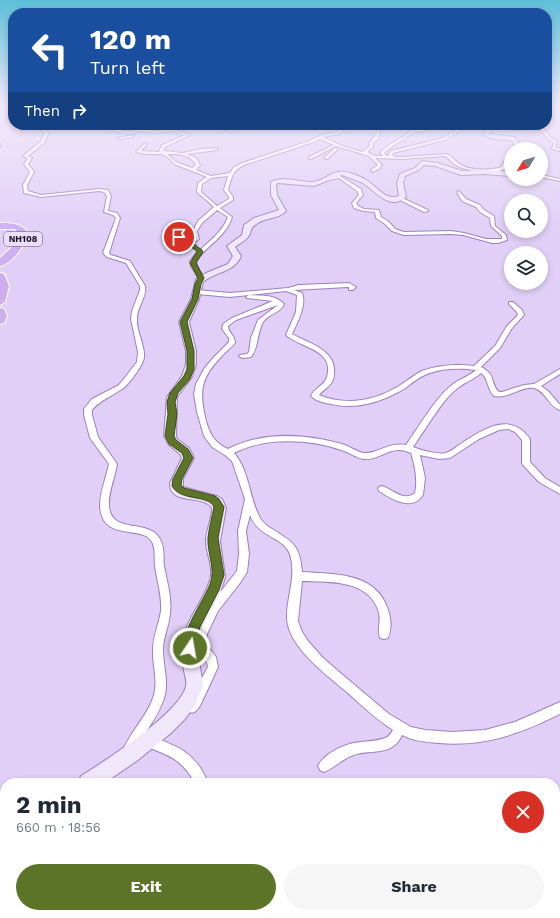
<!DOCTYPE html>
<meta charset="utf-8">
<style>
body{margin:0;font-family:"Work Sans",sans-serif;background:#f6f6f7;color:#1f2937;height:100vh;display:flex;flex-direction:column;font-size:15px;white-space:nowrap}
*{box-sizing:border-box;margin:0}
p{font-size:13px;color:#747a83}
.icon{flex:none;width:22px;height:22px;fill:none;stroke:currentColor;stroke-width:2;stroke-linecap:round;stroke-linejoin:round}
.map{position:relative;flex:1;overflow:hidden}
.sheet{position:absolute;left:0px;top:778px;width:560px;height:140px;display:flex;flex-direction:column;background:#fff;border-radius:16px 16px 0 0;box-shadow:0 2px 6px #0003}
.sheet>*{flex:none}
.guide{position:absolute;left:8px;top:8px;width:544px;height:122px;border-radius:16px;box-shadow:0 2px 6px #0003;background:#1a4fa0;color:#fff;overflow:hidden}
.needle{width:26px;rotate:232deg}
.fabs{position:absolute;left:504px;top:142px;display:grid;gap:8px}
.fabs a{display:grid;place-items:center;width:44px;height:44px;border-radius:50%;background:#fff;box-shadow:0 2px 6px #0003;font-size:20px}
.pin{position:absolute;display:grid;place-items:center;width:34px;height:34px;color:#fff;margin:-17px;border:2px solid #fff;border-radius:50%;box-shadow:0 1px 4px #0007}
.me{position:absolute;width:44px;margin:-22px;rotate:12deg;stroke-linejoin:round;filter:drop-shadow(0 0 3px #0008)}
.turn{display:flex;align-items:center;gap:14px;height:84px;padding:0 16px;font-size:18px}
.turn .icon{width:52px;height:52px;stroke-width:2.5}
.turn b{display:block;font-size:28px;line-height:34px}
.then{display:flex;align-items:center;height:38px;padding:0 16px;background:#0003;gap:8px;font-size:15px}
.round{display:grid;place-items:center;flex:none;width:42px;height:42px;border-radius:21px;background:#f6f6f7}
.headline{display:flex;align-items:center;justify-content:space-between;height:68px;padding:0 16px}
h1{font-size:24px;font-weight:700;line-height:30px}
.primary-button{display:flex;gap:8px;margin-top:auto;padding:8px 16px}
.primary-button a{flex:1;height:46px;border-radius:24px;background:#5b7427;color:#fff;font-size:16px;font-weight:700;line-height:46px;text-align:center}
.primary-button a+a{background:#f6f6f7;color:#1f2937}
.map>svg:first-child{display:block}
</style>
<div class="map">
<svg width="560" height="918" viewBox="0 0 560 918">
<rect width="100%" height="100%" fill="#e1cff7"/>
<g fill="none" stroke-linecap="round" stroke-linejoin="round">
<defs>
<g id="street">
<path d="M12,117H13V124L8,121Z"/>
<path d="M19,125L43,128L49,132L44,143L28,156L32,158L28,164L34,172L27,185L28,191L41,195L99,189L108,190L111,196L108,211L117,213L120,218L109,253L111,255L130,261L145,286C147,297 137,307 137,318C136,332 145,344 144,357C144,364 128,386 122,389C111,397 100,400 92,410V415L98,437L117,464C115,478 108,492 109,506C111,535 149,518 160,539C165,548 163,557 164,566C167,582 172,597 170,614C169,626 163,638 163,650C163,667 170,684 163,701C156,721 141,736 133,754L129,756L125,754L123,750C131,731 147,716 153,698C159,682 152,665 153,649C153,636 159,624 161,611C162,595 157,581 155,566C154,559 156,549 152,542C143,524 102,543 100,506C100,492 106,478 109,464L90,438L84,415V409L92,399L119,385L137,362L138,352L131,319L132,311L140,290V286L126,263L107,257L103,253L116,218L113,215L104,212L107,196L104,192L99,191L41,197L24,193L23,185L30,172L24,164L28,158L23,156L41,141L45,132L42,130Z"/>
<path d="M112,125H116V129L128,132L141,129L157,131L171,129L190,135L165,147L163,151H164L183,153L201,149L218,148L217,150L187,154L196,158L200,165L196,170L211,176L230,173L234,167L242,163L309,141L322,135L337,132L342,127L356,125L344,129L339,134L323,137L340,145L362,152L370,146L369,143C376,137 376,131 382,125H386L380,131L379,138L373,143V147L367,152L375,156H383L380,153C390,142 396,142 407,134C410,132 411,130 415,129V131C405,139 394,144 384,153L387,156H390L388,155L391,151L443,138L465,125H469L445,140L393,153L392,155L396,157H402L446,154C453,156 455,162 461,165C472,171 488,170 500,168L502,166L505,160L511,159V161L508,162C507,163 506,167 505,168C499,175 466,171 458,166C453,164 450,159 445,156L402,159L375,158L382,165L379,169L372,172L371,170L378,165L369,156L336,146L311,159H309V157L334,145L320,139L311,143L244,165C232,171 232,177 228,190L233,197V200L220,208L232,217C226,237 207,245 196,261L197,266L204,278L201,280L199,279L191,266L190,261C202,245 221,236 228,217L217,210L202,223L197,231L199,239L193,243L196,245L193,247L181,240L173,229L177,221H181V222L177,229L182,236L189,241L194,238L193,231L198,221L214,207L197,192L198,183L207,177L174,164L170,159L162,154H145L136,152L145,143L147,144L141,151L159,152L162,145L185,135L171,131L157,133L141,131L128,134L113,131ZM167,154C179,154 190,154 196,165L192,168L176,162ZM228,176L224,190L229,197V199L217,206L201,192L202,184L211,178Z"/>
<path d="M506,125H511V127L513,128L534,127L543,128L551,138L557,141L555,147L560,149V151L552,149L554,142L549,140L541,130C530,127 519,132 508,129V126Z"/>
<path d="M181,127H223L235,131L233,132L223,129H180Z"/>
<path d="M134,135L133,137L119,139L117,138Z"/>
<path d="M335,148L338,149L327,159H325V157Z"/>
<path d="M541,175L560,179V181L541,177Z"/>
<path d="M340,176L361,189L363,195L356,203L358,206L364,209L379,210L381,217L389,222L395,229L404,232L451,231L464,233L486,239H502V236L491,226L490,218L480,212L476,207L462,201L457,192L459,191L466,199L480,205L484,210L494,216L495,226L506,235L507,240L498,243H492L463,235L451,234L404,235L392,231L385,224L376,218L375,212L363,211L354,208L352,203L359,195L357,191L339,178L325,181L323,180Z"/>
<path d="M402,198L428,210V211L424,212L400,200V198Z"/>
<path d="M349,283L356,287L353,290H349V287H348L294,290L302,293C307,305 297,323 292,334C308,343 336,350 334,372C334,375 334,379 332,382C329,387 323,390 319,395C346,406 374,401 399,386C407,381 414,375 422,371C438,365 458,364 474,366L495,346L507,326L518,315L517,312L509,304V302H513L522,310L524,315L512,328L500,348L481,367C497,375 489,382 499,392H502L524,385L534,384L560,369V374L541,386L548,391L560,405V410C549,407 546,391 534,388C521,386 509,399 494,396C486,387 489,379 481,373C473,380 465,382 458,388C443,398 424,432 413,447C420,450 439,455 446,453C452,451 457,446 462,443C483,429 511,411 530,439V462L545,478L560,487V494L539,482L523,465L522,463V440L515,432L508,429L499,430L479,439L450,458L439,459L420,455L425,478L423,495C412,512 391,499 379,491L378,489L379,487L382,486C394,490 403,502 415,493C418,480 415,466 411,453C390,443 381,461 364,459C356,458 349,452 341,450C310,439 264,437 234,453C249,470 249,496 259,516C261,521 267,526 272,529C293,542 300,545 302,572C333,574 374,572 387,607C391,617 392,628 388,638L384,639L380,638C377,630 381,621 379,613C370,579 329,582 302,581L298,621L302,632L308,641L322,657L338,671L389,714L411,727L425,730L452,732L485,730L515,722L560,702V714C520,734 484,747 438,743C426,742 414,741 402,735C392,758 369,748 351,756C341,760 334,768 324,772L320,770L318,766C323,755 342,745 354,743C363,741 375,742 385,738C389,737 391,733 393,730C376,719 362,706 348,693C328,676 289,648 287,619C286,597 298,574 289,552C282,537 257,536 250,515L246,531L249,554L247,572L240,583L218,611L207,634L206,644L216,657L218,667L200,706L196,711L192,713L188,711L186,707L208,667L207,663L196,645L197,634L210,605L237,571L239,554L238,531L245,499L232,461L225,455L212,447L204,436L197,412L194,394L196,384L204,369L214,357L229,342V338L222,329L223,324L232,318L273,301L247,298L246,297L249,295C263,296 274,294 284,304C281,313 268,314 263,322C257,333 258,350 251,357L242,358L239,356L240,355L247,354L249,352L251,338L258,320L278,305L236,320L228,326C228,333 235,335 235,343C231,348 226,351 222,356C200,378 199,392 206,421C210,435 215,443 228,449C263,431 305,434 342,444C349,446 357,452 364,453C378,454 387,442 406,445C418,428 436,397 452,385C459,379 468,377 476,370C461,368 444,368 430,373C420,376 412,383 404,389C382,402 356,410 331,404C324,403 316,401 311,396C314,388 325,385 327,377C335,349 300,348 286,335L296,312L297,295L286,291L230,297L197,294L194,292L197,290L230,293L288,288L299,285Z"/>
<path d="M147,735C177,746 195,751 208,783H195C180,757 169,756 143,745L141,741L143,737Z"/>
<path d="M555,878L560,880V894L555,892Z"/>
<path d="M463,913H494L492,918H465Z"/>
</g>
<g id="secondary">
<path d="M229,125H247C243,128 233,128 229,125Z"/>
<path d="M412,125H418L416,129C424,129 430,125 438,125L421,132L411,131Z"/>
<path d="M487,125H493L489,134L515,137L524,149H518L511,140L494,139L484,136Z"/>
<path d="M511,158V170L509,169L506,164L509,159Z"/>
<path d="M422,161L438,163L462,171L485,170L511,172V176L485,174L461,175L435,166L424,165L419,170L405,176L403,183L406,197C390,211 376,192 363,183C357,180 349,178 342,175L314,186L278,183L276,184L277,195L286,211C279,219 267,217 258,223C248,229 253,231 248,237C245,241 239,244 235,247L241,256C234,273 216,271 203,282L199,299L189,322L196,351V364L192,377L177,397L176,436L177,439L189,448L194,458L183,479V487L217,496L222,499L226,508L220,541L225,577L220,593L204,623L200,636L198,655L203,685L195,705L185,719L171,733L138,760L106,782L79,783L81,776C105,761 181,712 186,686C187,681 185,676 184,671C182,658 181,644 185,632C191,613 205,598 210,580C214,567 206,554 206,541C206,530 212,519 212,508C204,494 169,506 170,483L182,458L180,454L169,445L164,436L167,397L182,376L186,364V351L179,322L191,299L196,279L206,273L228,264L233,256L227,246L242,235L244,225L254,218L279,210L271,195V182C284,175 300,183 313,182C324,181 334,169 345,172C352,173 362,177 368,181C378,188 386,201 399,196L397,183L400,174L415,168Z"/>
<path d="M5,818V838L0,840V820Z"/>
</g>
<g id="highway">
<path d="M0,141L3,143L4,147L0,149Z"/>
<path d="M0,223C12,223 24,223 29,236C22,247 13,263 0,266V258L11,248L19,236L15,229H0Z"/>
<path d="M0,273L4,274L9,286L5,302L0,305Z"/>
<path d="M0,308L4,309L7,316L4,323L0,324Z"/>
</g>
</defs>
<use href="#street" stroke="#9d7fbe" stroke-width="2"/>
<use href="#secondary" stroke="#9d7fbe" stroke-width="2"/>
<use href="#highway" stroke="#fff" stroke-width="2"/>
<use href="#street" fill="#fff" fill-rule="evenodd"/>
<use href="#secondary" fill="#f0e7fb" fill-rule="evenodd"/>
<use href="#highway" fill="#ccaef1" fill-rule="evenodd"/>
</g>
<linearGradient id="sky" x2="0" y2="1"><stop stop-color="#5dbfd8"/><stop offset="0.45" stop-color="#f2e9fb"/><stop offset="1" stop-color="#f2e9fb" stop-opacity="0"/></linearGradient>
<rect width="560" height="236" fill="url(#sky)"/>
<path fill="#5b7427" stroke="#3b4b19" d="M177,235H181L202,250L203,252L196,263L204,278L201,284L198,299L187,322L194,351V369L190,379L178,393L175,402L177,414L174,436L176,440L188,449L193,458L182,479L181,485L184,488L215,496L219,499L224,507L218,538L224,575L219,590L200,627L194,652L190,654L185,652C178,635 204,601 210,584C216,569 207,553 208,538C209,528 212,517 214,507C208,494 181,502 172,486L173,479L184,458L182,453L169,444L165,436L168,414L167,402L170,393L184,376L187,369V351L180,322L192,299L195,284L198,278L190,263L197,251L177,238Z"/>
<g text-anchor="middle" stroke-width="3.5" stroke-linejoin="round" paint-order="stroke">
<rect fill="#ebdffa" stroke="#5e526c" stroke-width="1" x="4" y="232" width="38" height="14" rx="3"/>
<g font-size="9" font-weight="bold" fill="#22162f">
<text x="23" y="242">NH108</text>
</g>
</g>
</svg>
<div class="fabs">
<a><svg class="needle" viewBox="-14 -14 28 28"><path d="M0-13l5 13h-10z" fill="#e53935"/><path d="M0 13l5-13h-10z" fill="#747a83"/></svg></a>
<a><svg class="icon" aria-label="search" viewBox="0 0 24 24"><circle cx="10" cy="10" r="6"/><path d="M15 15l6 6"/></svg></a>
<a><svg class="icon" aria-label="layers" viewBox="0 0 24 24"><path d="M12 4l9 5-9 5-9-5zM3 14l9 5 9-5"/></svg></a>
</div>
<div class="pin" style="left:179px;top:237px;background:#d93025"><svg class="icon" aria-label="arrive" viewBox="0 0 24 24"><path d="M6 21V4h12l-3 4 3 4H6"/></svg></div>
<svg class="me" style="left:190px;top:648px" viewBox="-20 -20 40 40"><circle r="17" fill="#5b7427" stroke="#fff" stroke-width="3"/><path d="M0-11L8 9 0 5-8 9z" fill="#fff"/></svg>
<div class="guide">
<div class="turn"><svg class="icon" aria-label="left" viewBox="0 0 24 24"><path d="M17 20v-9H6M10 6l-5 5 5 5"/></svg><div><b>120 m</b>Turn left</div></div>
<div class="then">Then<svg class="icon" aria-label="right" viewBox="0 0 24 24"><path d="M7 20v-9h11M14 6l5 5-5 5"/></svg></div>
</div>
<section class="sheet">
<div class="headline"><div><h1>2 min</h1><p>660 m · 18:56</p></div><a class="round" style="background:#d93025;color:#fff"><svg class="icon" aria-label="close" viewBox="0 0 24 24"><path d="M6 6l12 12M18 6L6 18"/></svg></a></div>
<div class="primary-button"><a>Exit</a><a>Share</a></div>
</section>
</div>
